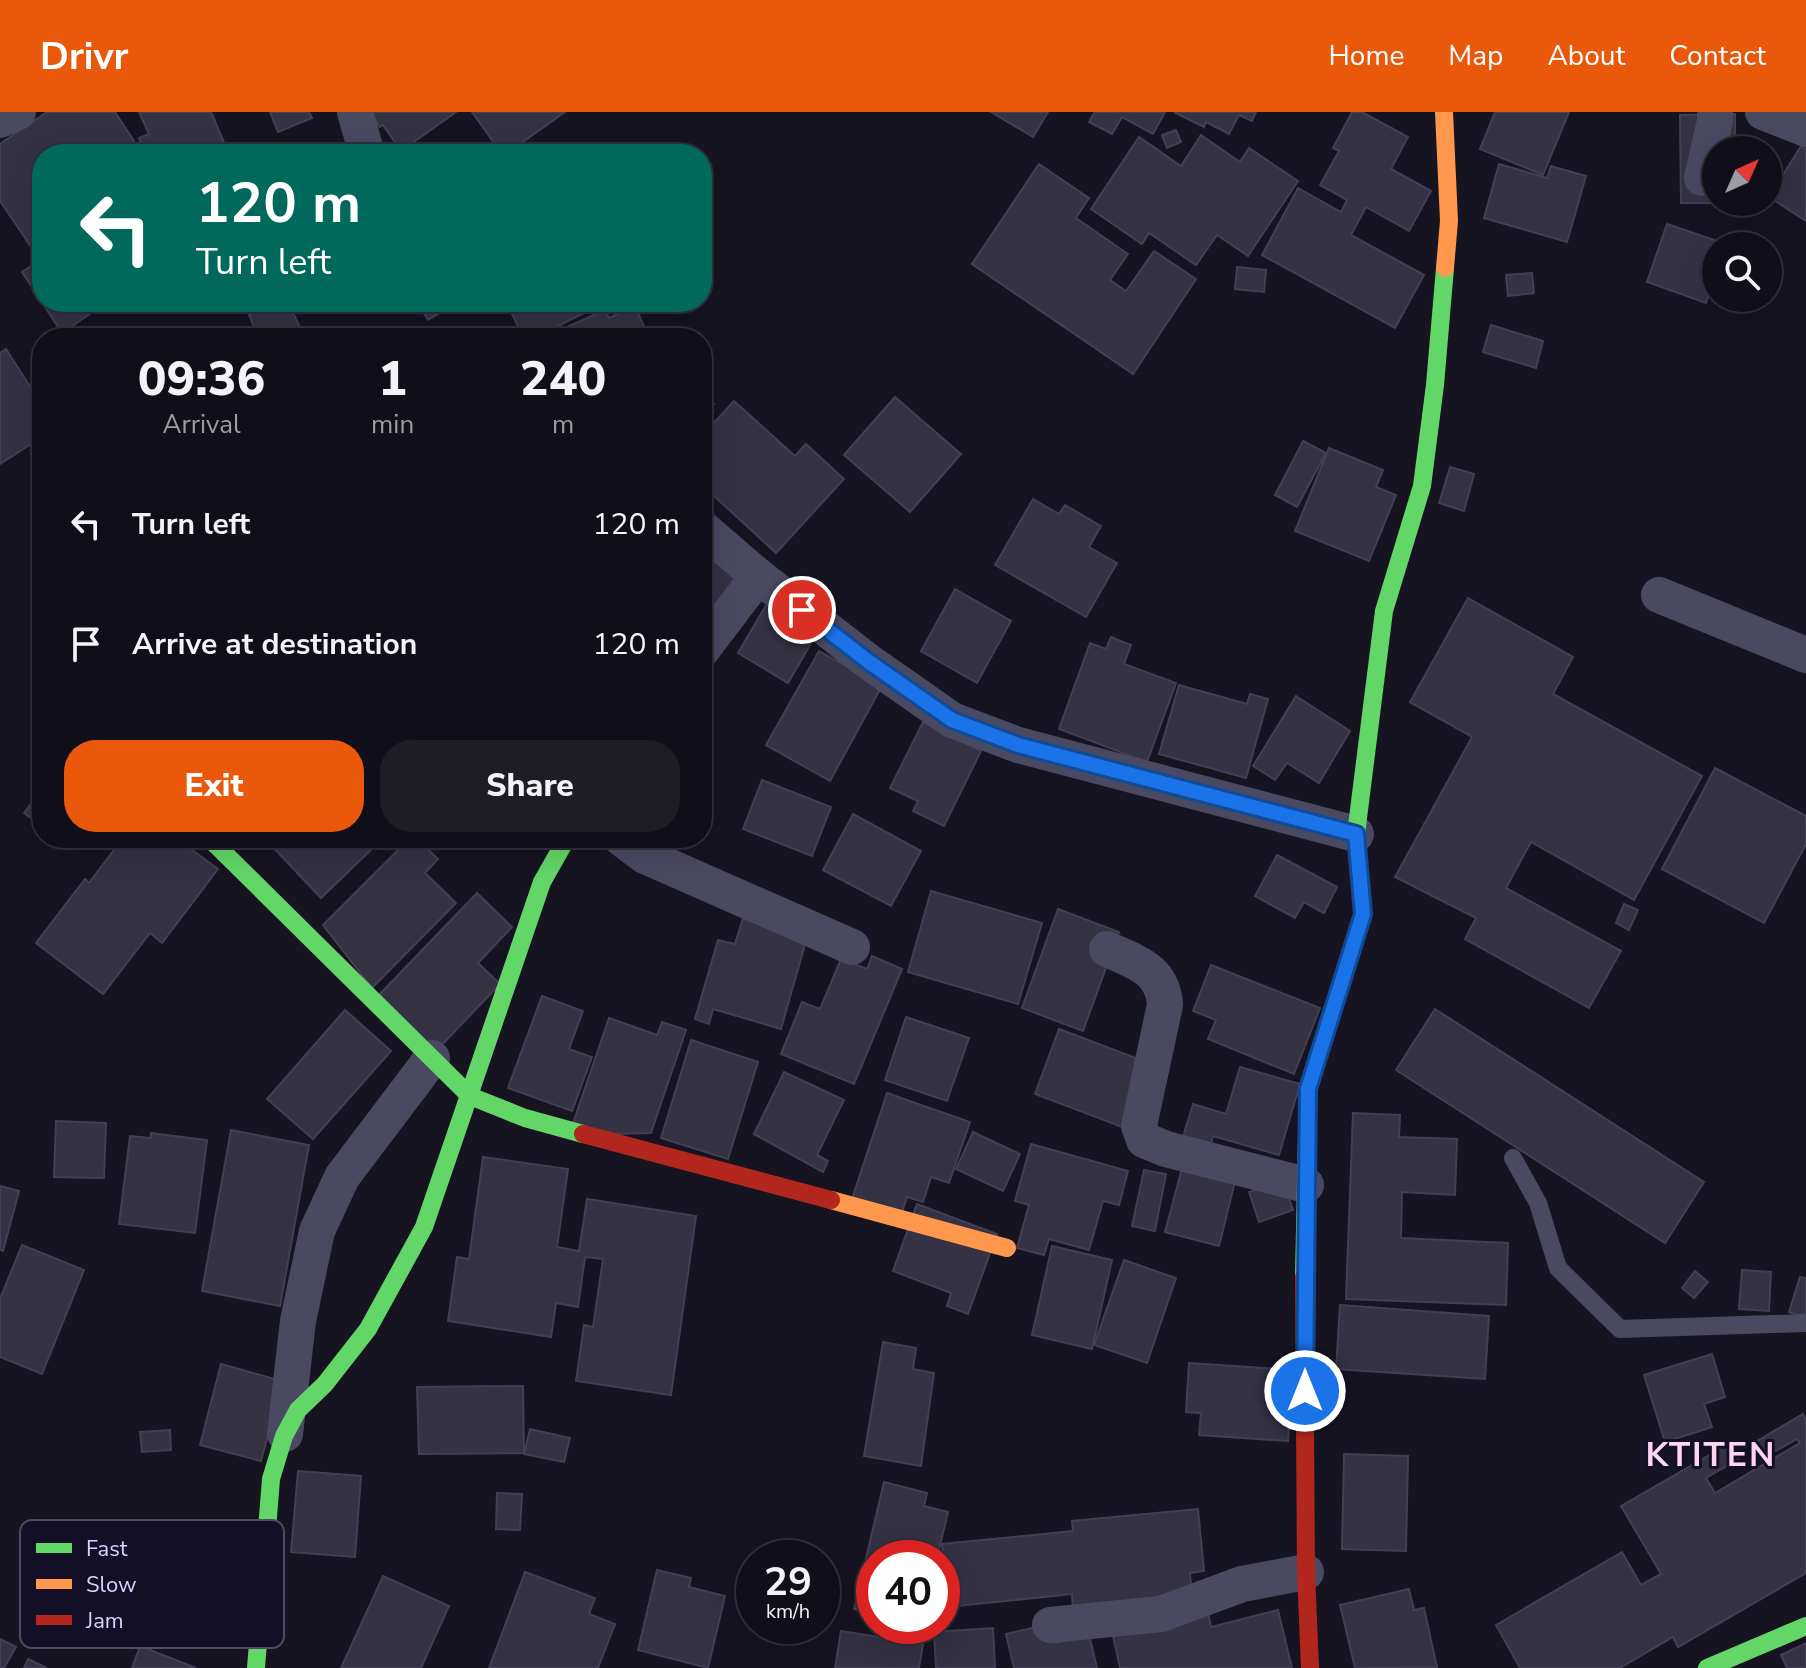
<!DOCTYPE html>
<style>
body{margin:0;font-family:"Nunito Sans",sans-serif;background:#1e1d26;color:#f1f3f6;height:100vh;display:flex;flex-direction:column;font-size:30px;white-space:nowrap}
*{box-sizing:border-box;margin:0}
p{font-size:26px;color:#9c9ca2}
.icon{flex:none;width:44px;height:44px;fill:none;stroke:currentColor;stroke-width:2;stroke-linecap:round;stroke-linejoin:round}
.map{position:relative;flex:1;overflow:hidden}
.details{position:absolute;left:32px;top:216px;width:680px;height:520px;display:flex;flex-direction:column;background:#100f19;border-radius:32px;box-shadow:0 8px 32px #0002,0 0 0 2px #302f38}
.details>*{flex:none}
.guide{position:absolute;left:32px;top:32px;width:680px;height:168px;border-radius:32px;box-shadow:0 8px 32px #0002,0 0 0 2px #302f38;background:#00695c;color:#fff;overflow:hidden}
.needle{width:52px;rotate:45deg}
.tools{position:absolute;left:1702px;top:24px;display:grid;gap:16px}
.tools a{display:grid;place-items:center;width:80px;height:80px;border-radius:50%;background:#100f19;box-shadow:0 8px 32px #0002,0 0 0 2px #302f38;font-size:40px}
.speed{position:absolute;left:736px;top:1428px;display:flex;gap:16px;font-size:40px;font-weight:700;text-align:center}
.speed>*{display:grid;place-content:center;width:104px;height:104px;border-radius:50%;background:#100f19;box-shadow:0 8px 32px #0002,0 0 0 2px #302f38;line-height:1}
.speed small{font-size:20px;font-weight:400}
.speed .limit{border:12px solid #d22;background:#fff;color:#111}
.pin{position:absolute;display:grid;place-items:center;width:68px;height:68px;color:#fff;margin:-34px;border:4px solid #fff;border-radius:50%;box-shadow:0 2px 8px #0007}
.me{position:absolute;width:88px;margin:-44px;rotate:0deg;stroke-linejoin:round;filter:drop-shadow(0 0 6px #0008)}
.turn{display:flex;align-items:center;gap:28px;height:168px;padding:0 32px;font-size:36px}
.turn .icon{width:104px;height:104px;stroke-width:2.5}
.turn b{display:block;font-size:56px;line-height:68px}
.eta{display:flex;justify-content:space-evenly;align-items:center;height:136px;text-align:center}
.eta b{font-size:48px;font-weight:800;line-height:56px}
.cta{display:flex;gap:16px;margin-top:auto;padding:16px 32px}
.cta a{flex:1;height:92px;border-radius:32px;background:#ea580c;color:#fff;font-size:32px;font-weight:800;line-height:92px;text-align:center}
.cta a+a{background:#1e1d26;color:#f1f3f6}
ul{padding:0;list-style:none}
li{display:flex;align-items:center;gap:24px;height:120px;padding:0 32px}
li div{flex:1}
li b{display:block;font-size:30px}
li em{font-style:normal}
header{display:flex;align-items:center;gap:48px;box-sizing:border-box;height:112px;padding:0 40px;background:#ea580c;color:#fff}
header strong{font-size:38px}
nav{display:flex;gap:44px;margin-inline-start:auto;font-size:28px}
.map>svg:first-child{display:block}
</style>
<header>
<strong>Drivr</strong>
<nav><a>Home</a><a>Map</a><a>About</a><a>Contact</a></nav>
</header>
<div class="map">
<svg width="1806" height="1556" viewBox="0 0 1806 1556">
<rect width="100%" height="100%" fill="#161421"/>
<g fill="#343243" stroke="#433f54" stroke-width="2">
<path d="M47,0H115L134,29L118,40L120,42H42V190H107L62,221L22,160L40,148L0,89V32Z"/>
<path d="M139,0H211L229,42H145L139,26L149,22Z"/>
<path d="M270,0H309L312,6L278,20Z"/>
<path d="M370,0H456L401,39L383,13L380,15Z"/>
<path d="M472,0H565L506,42H502Z"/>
<path d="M991,0H1048L1033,25Z"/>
<path d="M1095,0H1165L1153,22L1122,5L1112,22L1089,10Z"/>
<path d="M1174,0H1256L1252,9L1239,3L1229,22L1206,10L1204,15Z"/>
<path d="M1352,0H1362L1408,25L1391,57L1431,79L1409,119L1366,95L1351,123L1424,163L1395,216L1262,143L1298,76L1341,100L1347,88L1320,73L1339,39L1333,36Z"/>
<path d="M1495,0H1569L1543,63L1480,37Z"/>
<path d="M1735,2V38H1716V90L1736,91H1681L1680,3Z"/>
<path d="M1176,18L1181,30L1167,36L1162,23Z"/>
<path d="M1201,23L1240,50L1249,36L1298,69L1248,144L1217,123L1196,153L1149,121L1142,132L1091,97L1139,25L1181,54Z"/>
<path d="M1801,34L1806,37V109L1769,85Z"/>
<path d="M1039,52L1089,86L1076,106L1128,142L1110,168L1126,179L1154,139L1196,167L1133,262L972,152Z"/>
<path d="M1499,52L1547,66L1551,54L1586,64L1567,130L1484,106Z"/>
<path d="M1667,112L1726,132L1716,134V161L1706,191L1647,170Z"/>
<path d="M1237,155L1266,158L1264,180L1235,177Z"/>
<path d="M1532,161L1534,181L1508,184L1506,163Z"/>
<path d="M277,190H288L305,226H259L249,203Z"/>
<path d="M417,190H458L428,208Z"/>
<path d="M506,190H605L535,226H524Z"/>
<path d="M635,194L649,226H542L605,198L609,206Z"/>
<path d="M1491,213L1543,229L1536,256L1483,240Z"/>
<path d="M6,237L42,293V325L0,352V241Z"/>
<path d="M702,279L714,292L702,304Z"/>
<path d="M895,285L961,342L910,400L844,343Z"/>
<path d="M734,289L795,344L806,332L844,367L776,441L702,373V324Z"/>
<path d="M1303,329L1326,341L1297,395L1275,383Z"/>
<path d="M1329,336L1383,358L1376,375L1396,383L1369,449L1295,419Z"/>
<path d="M1450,355L1474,362L1464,399L1439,391Z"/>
<path d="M1033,387L1059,402L1065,393L1101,414L1089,435L1117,451L1086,505L995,453Z"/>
<path d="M702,433L752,479L702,532Z"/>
<path d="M955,477L1011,509L977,571L921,539Z"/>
<path d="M1468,486L1573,545L1553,582L1702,664L1634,788L1531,730L1506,776L1621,839L1589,896L1465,827L1476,806L1395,765L1472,625L1410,590Z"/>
<path d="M768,490L818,519L788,571L738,541Z"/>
<path d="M1111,525L1131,533L1124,552L1176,571L1147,650L1059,617L1090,531L1106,537Z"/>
<path d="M819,539L882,574L830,669L766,633Z"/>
<path d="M1179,573L1247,592L1250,582L1268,587L1246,666L1159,642Z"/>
<path d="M1296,584L1350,619L1319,671L1287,651L1275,668L1253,654Z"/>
<path d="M923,610L981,639L944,714L913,699L918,689L890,676Z"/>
<path d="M1715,656L1806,704V732L1764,811L1662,757Z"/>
<path d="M762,668L831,695L812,744L743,717Z"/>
<path d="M39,681L42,683V714L24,701Z"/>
<path d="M853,702L921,739L891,794L823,758Z"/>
<path d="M123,726H176L218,757L162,831L150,821L103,882L36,831L85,767L89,771Z"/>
<path d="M279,726H366L374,735L321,786L271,733Z"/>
<path d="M410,726H416L438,747L425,761L456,791L372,876L323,813Z"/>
<path d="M1277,743L1337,775L1324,801L1304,790L1295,806L1255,784Z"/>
<path d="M931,779L1042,811L1018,892L908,860Z"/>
<path d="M477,781L512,815L478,851L500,872L435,940L377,885Z"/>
<path d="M1624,792L1638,798L1629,818L1616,811Z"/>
<path d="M1058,797L1119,820L1083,919L1022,896Z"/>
<path d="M744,803L808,822L781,917L713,897L709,912L695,907L718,828L735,832Z"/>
<path d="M872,844L902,857L854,972L781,942L802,890L820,897L841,847L867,857Z"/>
<path d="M1211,853L1320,896L1294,962L1208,927L1216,908L1193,899Z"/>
<path d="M542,884L583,899L569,937L592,945L572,999L508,976Z"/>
<path d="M1435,897L1704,1070L1665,1131L1396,958Z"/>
<path d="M345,898L391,939L313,1027L267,987Z"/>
<path d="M906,905L969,926L947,989L885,968Z"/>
<path d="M609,906L657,923L662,910L686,918L651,1021L569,1023Z"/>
<path d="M1059,917L1149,951L1125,1016L1035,982Z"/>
<path d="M691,928L758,950L728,1047L661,1026Z"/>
<path d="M1240,955L1300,972L1279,1043L1213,1024L1207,1047L1179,1038L1193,992L1226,1002Z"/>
<path d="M784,960L844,988L817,1043L828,1049L823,1060L754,1022Z"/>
<path d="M887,981L970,1010L949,1071L931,1065L923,1090L907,1085L898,1113L849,1096Z"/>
<path d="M1353,1001L1400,1003L1399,1025L1457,1027L1455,1083L1402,1080L1401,1126L1508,1131L1506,1193L1346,1187Z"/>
<path d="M56,1009L106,1011L104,1066L54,1065Z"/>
<path d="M231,1018L309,1033L280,1194L202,1179Z"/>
<path d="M973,1020L1020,1042L1003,1079L956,1057Z"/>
<path d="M151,1021L207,1028L195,1121L119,1112L130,1024L151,1026Z"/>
<path d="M1031,1032L1128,1059L1119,1093L1103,1089L1089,1138L1049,1127L1044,1143L1017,1136L1029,1093L1015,1089Z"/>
<path d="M483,1045L568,1057L557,1135L579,1139L587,1087L696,1104L671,1283L576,1269L584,1213L593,1215L603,1147L585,1145L578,1195L556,1191L551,1225L448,1209L457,1145L469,1147Z"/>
<path d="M1184,1049H1240L1219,1134L1165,1120Z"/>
<path d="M1144,1058L1166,1062L1155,1119L1132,1114Z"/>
<path d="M1283,1070L1293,1098L1259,1110L1249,1080Z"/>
<path d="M0,1074L19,1079L3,1139L0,1138Z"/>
<path d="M917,1092L997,1122L968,1202L947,1194L951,1181L893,1159Z"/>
<path d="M22,1133L84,1158L42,1262L0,1245V1187Z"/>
<path d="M1052,1134L1112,1148L1092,1237L1032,1223Z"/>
<path d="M1124,1148L1176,1166L1147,1251L1094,1233Z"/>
<path d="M1742,1158L1771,1160L1769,1199L1739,1197Z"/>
<path d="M1695,1159L1708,1170L1694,1186L1682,1176Z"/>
<path d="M1800,1165L1806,1166V1205L1789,1200Z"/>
<path d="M1340,1193L1489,1204L1485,1267L1336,1257Z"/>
<path d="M883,1230L916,1236L913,1257L934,1261L921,1354L864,1344Z"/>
<path d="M1712,1242L1725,1285L1704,1292L1712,1315L1665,1330L1644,1263Z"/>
<path d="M1189,1251L1293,1258L1288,1329L1199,1323L1201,1301L1186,1300Z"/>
<path d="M221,1252L282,1269L261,1349L200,1333Z"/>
<path d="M523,1274L524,1341L419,1342L417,1275Z"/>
<path d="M1803,1302L1806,1308V1461L1678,1535L1673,1525L1620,1556H1520L1496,1513L1622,1440L1641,1473L1661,1462L1621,1394L1730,1331L1739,1347L1706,1366L1715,1381L1800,1331L1797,1327L1761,1347L1752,1332Z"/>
<path d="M530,1317L570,1326L564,1350L524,1342Z"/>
<path d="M170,1318L171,1338L142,1340L140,1320Z"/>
<path d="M1344,1342L1408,1344L1406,1439L1342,1437Z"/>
<path d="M298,1359L361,1364L355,1445L291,1440Z"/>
<path d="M884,1370L927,1381L924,1394L948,1400L937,1446H874V1502L854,1497Z"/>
<path d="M497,1381L522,1382L520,1418L496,1417Z"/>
<path d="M1198,1397L1204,1459L1190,1461L1192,1485L1073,1497L1072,1482L948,1495L942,1432L1073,1419L1072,1409Z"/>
<path d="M657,1458L691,1466L689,1475L725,1484L708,1556L638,1538Z"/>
<path d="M525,1460L595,1486L589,1502L615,1512L598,1556H489Z"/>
<path d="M383,1464L449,1494L421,1556H341Z"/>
<path d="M1409,1477L1414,1498L1424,1496L1437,1555L1355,1556L1340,1493Z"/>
<path d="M1278,1498L1292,1556H1120L1113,1524L1208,1501L1211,1515Z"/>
<path d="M1050,1512L1055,1531L1089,1523L1097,1556H1014L1006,1522Z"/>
<path d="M993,1516L995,1556H936L934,1520Z"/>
<path d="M841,1519L923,1532L919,1556H835Z"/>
<path d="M0,1527L16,1535L4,1556H0Z"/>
<path d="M1806,1531V1556H1787L1781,1543Z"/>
<path d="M140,1534L196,1556H132Z"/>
<path d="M28,1547L47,1556H24Z"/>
</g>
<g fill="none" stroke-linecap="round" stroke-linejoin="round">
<path stroke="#4a4962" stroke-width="18" d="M1513,1046L1538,1091L1558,1156L1620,1217L1806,1211"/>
<g stroke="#4a4962" stroke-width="36">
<path d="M355,0L367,42"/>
<path d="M1763,0L1806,17"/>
<path d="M0,8L18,0"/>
<path d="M1702,66L1715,9V0"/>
<path d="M702,416L758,464L869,550L952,608L1018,633L1356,722"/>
<path d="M1659,483L1806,543"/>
<path d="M702,538L758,464"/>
<path d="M621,726L645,744L852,835"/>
<path d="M1107,837C1135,850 1163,857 1165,893L1139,1014L1144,1028L1166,1037L1306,1073"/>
<path d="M285,1322L298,1209L317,1119L342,1065L432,946"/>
<path d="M1050,1513L1161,1502L1242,1472L1306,1460"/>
</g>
<g stroke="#63d668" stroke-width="18">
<path d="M209,726L470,984L525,1006L583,1022"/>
<path d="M1304,1165L1308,977L1363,802L1356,722L1384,499L1422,374L1435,273L1445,156"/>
<path d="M256,1556L271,1367L284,1324L298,1298L325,1272L368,1217L424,1115L542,770L567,726"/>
<path d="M1707,1556L1806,1514"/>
</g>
<g stroke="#ff974d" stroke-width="18">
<path d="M1444,0L1449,109L1445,156"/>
<path d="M831,1088L1007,1136"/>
</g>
<g stroke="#b3261e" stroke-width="18">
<path d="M583,1022L831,1088"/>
<path d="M1304,1165L1306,1460L1310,1556"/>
</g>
</g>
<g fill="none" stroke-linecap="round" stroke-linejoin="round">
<defs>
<path id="route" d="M802,498L869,550L952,608L1018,633L1356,722L1363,802L1308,977L1305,1279"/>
</defs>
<use href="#route" stroke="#114b97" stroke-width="20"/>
<use href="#route" stroke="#1a73e8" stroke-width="14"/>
</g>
<g text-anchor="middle" stroke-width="6" stroke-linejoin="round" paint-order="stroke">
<g font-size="34" font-weight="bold" letter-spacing="2" fill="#ffd6f0" stroke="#130f26">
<text x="1711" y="1354">KTITEN</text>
</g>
</g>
<rect x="20" y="1408" width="264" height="128" rx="12" fill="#130f26" stroke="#4e4a67" stroke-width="2"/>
<rect x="36" y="1431" width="36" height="10" fill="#63d668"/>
<rect x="36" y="1467" width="36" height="10" fill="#ff974d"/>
<rect x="36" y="1503" width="36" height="10" fill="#b3261e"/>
<g font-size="22" fill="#d9d4ff">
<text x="86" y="1444">Fast</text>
<text x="86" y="1480">Slow</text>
<text x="86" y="1516">Jam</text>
</g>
</svg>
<div class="tools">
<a><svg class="needle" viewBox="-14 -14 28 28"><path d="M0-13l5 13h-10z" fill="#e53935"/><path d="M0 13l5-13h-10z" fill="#9c9ca2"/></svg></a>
<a><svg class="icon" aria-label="search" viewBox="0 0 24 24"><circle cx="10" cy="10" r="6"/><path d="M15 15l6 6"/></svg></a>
</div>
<div class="speed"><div>29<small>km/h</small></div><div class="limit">40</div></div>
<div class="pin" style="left:802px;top:498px;background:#d93025"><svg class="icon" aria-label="arrive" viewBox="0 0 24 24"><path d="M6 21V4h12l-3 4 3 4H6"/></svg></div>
<svg class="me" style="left:1305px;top:1279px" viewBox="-20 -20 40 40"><circle r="17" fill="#1a73e8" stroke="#fff" stroke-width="3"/><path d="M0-11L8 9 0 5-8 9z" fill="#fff"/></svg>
<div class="guide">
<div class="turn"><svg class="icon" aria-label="left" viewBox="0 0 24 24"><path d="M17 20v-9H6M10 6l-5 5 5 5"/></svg><div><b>120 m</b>Turn left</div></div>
</div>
<section class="details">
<div class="eta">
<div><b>09:36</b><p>Arrival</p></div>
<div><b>1</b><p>min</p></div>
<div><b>240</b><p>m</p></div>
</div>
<ul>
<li><svg class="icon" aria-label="left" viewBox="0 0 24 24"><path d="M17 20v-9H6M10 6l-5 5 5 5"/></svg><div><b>Turn left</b></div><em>120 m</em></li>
<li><svg class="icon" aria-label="arrive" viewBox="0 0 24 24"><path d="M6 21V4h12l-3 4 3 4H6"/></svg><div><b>Arrive at destination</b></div><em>120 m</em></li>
</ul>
<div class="cta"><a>Exit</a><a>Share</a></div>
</section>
</div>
